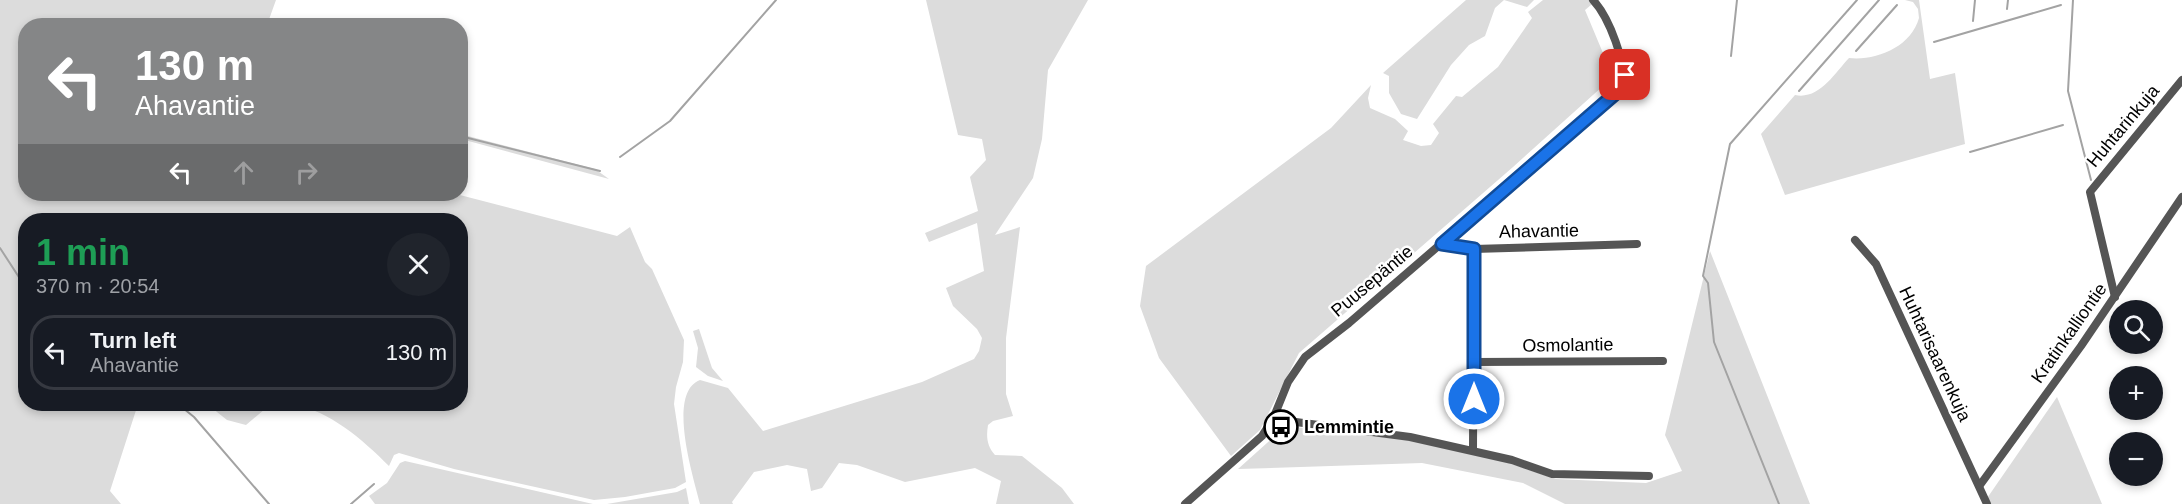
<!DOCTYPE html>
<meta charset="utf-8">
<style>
body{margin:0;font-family:Helvetica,sans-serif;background:#20242c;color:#f1f3f6;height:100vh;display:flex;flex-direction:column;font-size:22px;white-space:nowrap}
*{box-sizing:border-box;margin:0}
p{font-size:20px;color:#9ea1a6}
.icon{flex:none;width:33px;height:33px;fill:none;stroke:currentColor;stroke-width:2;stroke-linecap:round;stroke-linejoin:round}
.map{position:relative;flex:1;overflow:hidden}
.side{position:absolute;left:18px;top:213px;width:450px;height:198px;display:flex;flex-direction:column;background:#171b24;border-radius:24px;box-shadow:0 3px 9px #0003}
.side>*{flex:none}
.hud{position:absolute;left:18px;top:18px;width:450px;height:183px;border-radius:24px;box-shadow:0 3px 9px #0003;background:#858687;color:#fff;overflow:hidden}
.fabs{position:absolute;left:2109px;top:300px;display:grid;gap:12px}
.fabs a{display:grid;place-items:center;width:54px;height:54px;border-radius:50%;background:#171b24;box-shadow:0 3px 9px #0003;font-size:30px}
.pin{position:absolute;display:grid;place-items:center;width:51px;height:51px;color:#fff;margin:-26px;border-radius:12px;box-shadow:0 3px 9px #0006}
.me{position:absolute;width:66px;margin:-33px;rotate:0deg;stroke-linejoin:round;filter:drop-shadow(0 0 4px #0008)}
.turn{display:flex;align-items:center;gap:21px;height:126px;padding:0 18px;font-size:27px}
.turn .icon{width:78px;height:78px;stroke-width:2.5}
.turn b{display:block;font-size:42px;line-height:51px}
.lanes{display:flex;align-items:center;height:57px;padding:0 18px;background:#0003;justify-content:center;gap:30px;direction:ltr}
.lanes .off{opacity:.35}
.round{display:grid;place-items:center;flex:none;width:63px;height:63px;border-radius:32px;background:#20242c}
.headline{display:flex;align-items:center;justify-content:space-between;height:102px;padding:0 18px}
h1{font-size:36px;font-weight:600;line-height:45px;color:#1e9e55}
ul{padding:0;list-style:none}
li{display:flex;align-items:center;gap:18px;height:75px;margin:0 12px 9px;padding:0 6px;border:3px solid #363941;border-radius:24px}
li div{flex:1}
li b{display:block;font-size:22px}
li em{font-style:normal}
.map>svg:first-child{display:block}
</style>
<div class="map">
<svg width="2182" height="504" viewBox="0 0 2182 504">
<rect width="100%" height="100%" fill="#fff"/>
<g fill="#dcdcdc">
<path d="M0,0H276L267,25L26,26V194H456L617,236L630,227L645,262L652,269L684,340L683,362L676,387L674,404L686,482L675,488L625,497L594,500L454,469L399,453L394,455L389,466C362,439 330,411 292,404H460V220H26V404H138L110,491L121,504H0Z"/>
<path d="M926,0H1088L1048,70L1042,139L1033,178L995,235L1020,227L1006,338V394L1013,416L993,421L988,425C986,437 987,446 995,455L1022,456L1062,488L1074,504H996L1001,481L975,468L905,482L857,465L839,463L822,488L811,491L807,469L787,465L754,472L732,502L733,504H700C694,479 666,393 700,380L728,388L763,431L922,382L974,359L979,351L982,338L977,329L953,306L946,288L984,271L977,223L929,242L925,233L978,211L970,177L986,160L982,139L958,135Z"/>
<path d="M1466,0H1534L1527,7L1504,0L1495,8L1485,36L1469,45L1451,65L1417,119L1401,114L1389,93V76L1383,73Z"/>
<path d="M1543,0H1597L1585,10L1613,77L1513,167L1299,353L1260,430L1231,456L1159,358L1140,306L1146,266L1331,128L1371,85L1368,98L1370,108L1395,119L1408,131L1403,140L1421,146L1431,145L1439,133L1433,124L1456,96L1462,97L1498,67L1532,18L1528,12Z"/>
<path d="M1905,0H1919L1930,79L1955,73L1965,144L1785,195L1761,134L1795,95C1819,100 1834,74 1849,58C1876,61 1911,47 1919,18L1918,9L1913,2Z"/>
<path d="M460,134L595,169L609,179L461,139Z"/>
<path d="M1710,251L1810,504H1565L1523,483L1422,463L1238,469L1286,426L1434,443L1503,461L1556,479L1646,483L1682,471L1665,435Z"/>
<path d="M699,329L712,368L723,381L708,376L696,367L698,348L693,331Z"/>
<path d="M2057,397L2102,504H1983Z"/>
<path d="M207,404H271L246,425L227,420Z"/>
<path d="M405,461L593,504H375L369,496L387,483L400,463Z"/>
<path d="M686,488L689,504H607L677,492Z"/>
</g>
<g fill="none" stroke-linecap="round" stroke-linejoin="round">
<g stroke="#a3a3a3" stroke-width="2">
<path d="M2073,0L2068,91L2091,180"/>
<path d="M2007,9L2008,0"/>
<path d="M1973,21L1975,0"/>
<path d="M1934,42L2061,5"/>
<path d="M1856,51L1897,5"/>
<path d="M1731,56L1737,0"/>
<path d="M1799,91L1879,0"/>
<path d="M460,136L600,171"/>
<path d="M1970,152L2063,125"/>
<path d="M620,157L670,121L776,0"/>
<path d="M0,248L26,288"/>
<path d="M178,404L194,417L269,504"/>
<path d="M351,504L374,484"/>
<path d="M1779,504L1714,342L1708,283L1703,276L1730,144L1857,0"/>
</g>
<g stroke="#555" stroke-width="8">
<path d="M1855,240L1876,264L1987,504"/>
<path d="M1442,244L1474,249L1637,244"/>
<path d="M2115,297L2090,192L2182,80"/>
<path d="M1474,362L1663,361"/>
<path d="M1273,419L1410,437L1512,460L1552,474L1649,476"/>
<path d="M1473,450L1474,249"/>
<path d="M1980,485L2081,346L2182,197"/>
<path d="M1185,504L1262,436L1273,419L1288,382L1305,357L1349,323L1623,87C1627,64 1609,17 1593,0"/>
</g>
</g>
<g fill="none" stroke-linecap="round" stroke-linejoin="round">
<defs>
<path id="route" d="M1474,399V249L1442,244L1623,87L1625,75"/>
</defs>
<use href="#route" stroke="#114b97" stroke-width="15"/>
<use href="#route" stroke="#1a73e8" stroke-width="10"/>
</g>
<defs>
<symbol id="bus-ring" viewBox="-11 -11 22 22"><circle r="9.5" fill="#fff" stroke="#000" stroke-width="1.5"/><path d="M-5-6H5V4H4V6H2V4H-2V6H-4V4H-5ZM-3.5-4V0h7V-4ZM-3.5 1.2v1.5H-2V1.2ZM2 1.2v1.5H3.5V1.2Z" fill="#000"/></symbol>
</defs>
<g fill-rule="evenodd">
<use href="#bus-ring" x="1262" y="408" width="38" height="38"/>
</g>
<g text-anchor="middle" stroke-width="5" stroke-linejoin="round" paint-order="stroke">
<g font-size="18" fill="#000" stroke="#fff">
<text transform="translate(2123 126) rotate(-50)" y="6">Huhtarinkuja</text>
<text transform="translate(1539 231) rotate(-1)" y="6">Ahavantie</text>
<text transform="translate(1372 281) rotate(-40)" y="6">Puusepäntie</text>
<text transform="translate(2069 333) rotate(-55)" y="6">Kratinkalliontie</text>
<text transform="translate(1568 345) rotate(-1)" y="6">Osmolantie</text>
<text transform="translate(1935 354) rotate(65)" y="6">Huhtarisaarenkuja</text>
</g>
<g font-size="18" font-weight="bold" fill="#000" stroke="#fff" text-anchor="start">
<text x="1304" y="433">Lemmintie</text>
</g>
</g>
</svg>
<div class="fabs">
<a><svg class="icon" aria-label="search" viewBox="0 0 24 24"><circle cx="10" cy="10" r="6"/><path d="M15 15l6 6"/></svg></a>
<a>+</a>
<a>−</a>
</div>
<div class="pin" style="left:1625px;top:75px;background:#d93025"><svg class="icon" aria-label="arrive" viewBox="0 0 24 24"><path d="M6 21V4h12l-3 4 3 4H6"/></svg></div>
<svg class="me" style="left:1474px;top:399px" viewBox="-20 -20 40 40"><circle r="17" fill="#1a73e8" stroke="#fff" stroke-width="3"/><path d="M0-11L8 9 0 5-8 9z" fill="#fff"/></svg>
<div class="hud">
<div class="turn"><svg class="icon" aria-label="left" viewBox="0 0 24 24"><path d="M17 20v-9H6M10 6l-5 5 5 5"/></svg><div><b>130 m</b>Ahavantie</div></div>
<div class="lanes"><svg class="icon" aria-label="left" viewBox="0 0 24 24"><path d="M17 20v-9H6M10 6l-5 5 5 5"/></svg><svg class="icon off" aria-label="ahead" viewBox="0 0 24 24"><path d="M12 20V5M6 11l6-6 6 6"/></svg><svg class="icon off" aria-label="right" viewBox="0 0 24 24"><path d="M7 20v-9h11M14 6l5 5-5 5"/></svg></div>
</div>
<section class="side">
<div class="headline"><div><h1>1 min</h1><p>370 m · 20:54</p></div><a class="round"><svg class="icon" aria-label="close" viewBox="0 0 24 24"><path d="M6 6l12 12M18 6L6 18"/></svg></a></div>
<ul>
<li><svg class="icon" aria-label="left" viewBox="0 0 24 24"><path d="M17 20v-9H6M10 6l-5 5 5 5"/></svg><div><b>Turn left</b><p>Ahavantie</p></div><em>130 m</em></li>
</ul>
</section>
</div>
